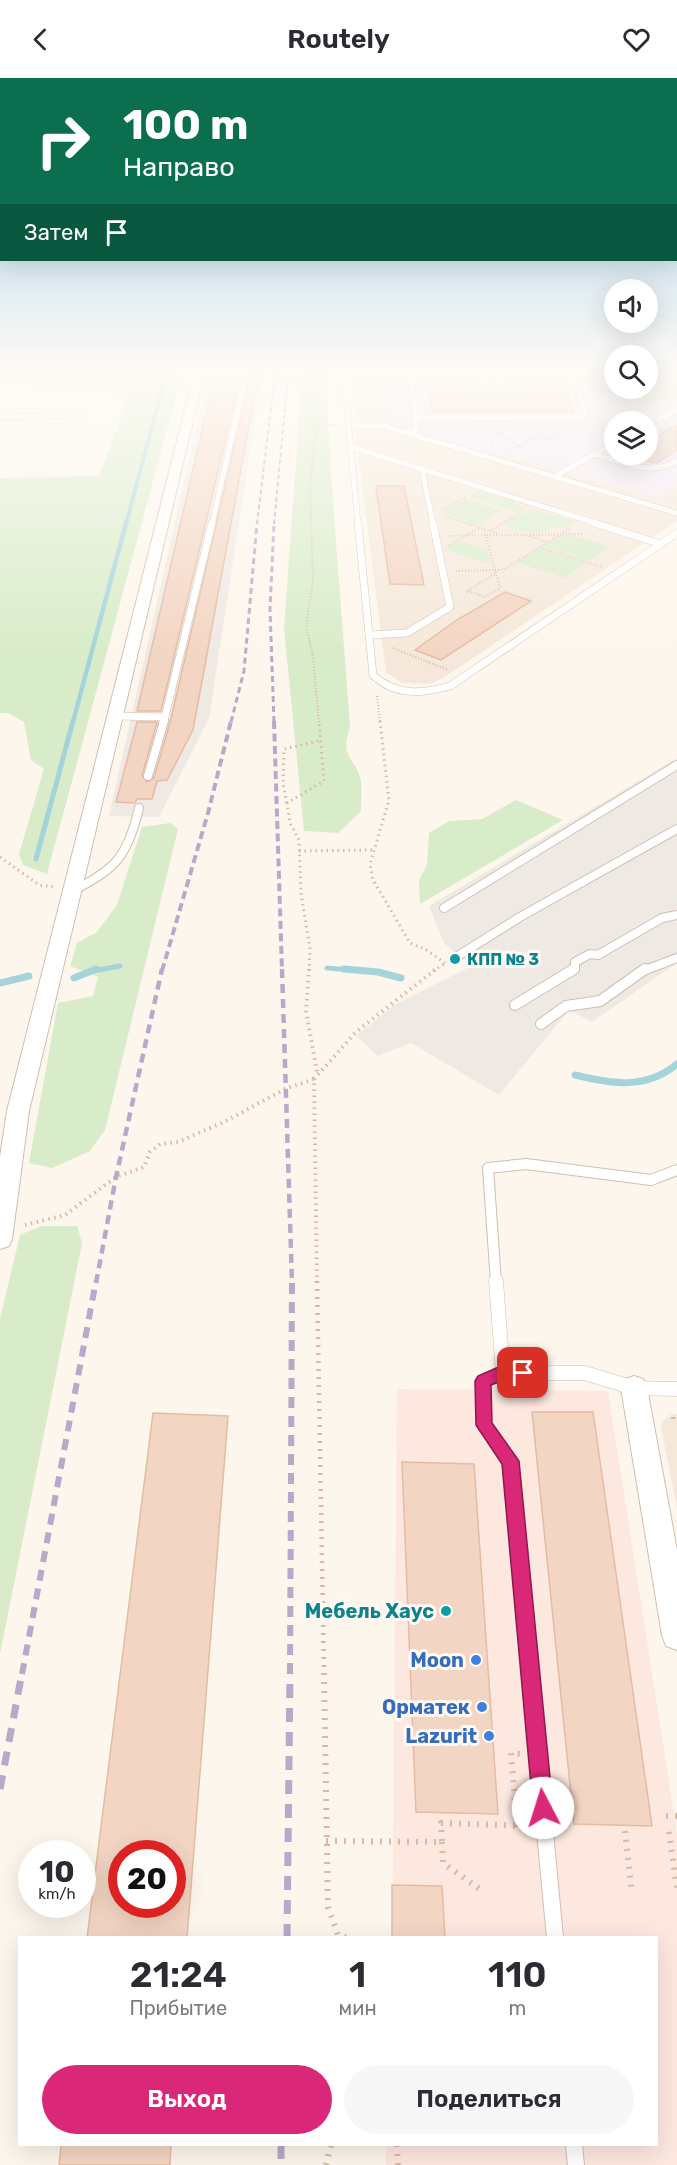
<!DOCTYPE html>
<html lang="ru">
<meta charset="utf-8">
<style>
body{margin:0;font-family:Rubik,sans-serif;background:#f7f7f7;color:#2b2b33;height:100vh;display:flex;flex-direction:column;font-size:22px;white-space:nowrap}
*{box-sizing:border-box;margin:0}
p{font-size:20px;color:#7c7c81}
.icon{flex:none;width:33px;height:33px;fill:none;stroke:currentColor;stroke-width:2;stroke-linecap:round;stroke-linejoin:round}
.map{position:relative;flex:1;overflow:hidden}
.drawer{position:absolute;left:18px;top:1858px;width:640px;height:210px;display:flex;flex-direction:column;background:#fff;border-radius:0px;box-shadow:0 6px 24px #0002}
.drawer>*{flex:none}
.hud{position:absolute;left:0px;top:0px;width:678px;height:183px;box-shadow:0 6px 24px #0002;background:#0b6e4f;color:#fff;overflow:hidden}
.controls{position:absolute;left:604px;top:201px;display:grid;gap:12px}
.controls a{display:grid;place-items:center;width:54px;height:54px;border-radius:50%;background:#fff;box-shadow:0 6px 24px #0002;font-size:30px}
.speed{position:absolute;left:18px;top:1762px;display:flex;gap:12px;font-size:30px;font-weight:700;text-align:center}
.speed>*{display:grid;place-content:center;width:78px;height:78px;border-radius:50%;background:#fff;box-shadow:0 6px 24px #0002;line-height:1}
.speed small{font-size:15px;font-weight:400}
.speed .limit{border:9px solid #d22;background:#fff;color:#111}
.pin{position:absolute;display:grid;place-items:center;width:51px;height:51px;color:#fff;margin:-26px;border-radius:12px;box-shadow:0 3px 9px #0006}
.me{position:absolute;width:66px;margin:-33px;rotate:355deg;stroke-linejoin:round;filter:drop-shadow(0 0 4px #0008)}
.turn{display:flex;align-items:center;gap:21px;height:126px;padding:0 24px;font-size:27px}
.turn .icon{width:78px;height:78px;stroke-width:2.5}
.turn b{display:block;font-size:42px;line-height:51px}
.then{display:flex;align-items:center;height:57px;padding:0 24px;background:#0003;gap:12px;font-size:22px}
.eta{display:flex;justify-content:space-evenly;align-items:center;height:102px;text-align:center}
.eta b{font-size:36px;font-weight:600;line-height:42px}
.button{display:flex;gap:12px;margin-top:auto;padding:12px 24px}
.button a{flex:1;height:69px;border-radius:36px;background:#db2777;color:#fff;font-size:24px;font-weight:600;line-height:69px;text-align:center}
.button a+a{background:#f7f7f7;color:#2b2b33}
header{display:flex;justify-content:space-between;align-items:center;height:78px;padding:0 24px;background:#fff;font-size:27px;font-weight:600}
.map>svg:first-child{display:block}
</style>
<header><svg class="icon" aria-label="back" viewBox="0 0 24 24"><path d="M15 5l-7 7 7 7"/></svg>Routely<svg class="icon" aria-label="heart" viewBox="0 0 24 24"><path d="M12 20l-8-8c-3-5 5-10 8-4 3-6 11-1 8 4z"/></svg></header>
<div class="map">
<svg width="677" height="2087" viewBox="0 0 677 2087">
<rect width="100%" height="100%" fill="#fdf6ec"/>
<g fill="#f5e8da" fill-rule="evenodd">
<path d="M353,288H615V310H648V288H677V443L443,600L429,606L402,605L386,594L355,353L359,350ZM615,344H648V376H615Z"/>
<path d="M672,1336H677V1430L661,1350L662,1344Z"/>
</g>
<path fill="#fde8e0" d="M397,1311L608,1313L677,1755V2087H386V2067H657V1860H392Z"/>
<g fill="#efe9e4">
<path d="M210,288H263L209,640L159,739L109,738Z"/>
<path d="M677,680V885L592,944L569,932L499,1017L411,965L378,978L356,958L394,927L471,888L444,865L429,828Z"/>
</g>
<path fill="#f3e8fa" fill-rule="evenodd" d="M388,294L615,295V310H648V295H677V407L657,420L520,380L515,383L421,356L420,350L409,351L392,346ZM615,344H648V376H615Z"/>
<g fill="#d8ecc9">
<path d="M7,288H184L47,796L23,787L19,776L44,691L31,682L24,644L8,635H0V400L99,398L130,316L0,304Z"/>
<path d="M303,288H328L327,330L334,438L350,649C339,682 355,677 361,703C362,713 361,724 361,733L338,755L304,753L284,550Z"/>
<path d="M648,300H677V323C661,323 643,325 633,311L647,318L664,321L656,303L648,304Z"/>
<path d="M479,413L516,424L515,426L526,430L517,435L468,419Z"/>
<path d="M465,421L502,433L477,447L445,436V432Z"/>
<path d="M531,431L575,443L564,450L557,448C538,459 523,454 502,447Z"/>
<path d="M560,457H572L610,469L589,483L543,468Z"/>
<path d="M460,462L487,471L491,487L444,471Z"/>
<path d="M540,470L586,485L564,500L517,484Z"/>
<path d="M516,722L563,742L420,826L419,802L427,787L429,755L449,743L482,741Z"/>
<path d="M170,745L178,751L105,1052L90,1073L52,1090L29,1085L58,925L93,918L98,899L70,888L77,865L97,854L117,827L142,749Z"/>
<path d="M41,1148H77L82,1165L0,1576V1241L20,1157Z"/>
</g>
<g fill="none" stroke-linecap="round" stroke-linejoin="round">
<g stroke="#a5d3da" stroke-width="4">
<path d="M0,294L165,299"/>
<path d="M126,446L168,288"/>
</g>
<path stroke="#a5d3da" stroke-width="4.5" d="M73,644L126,445"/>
<g stroke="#a5d3da" stroke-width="5">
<path d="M36,781L73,643"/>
<path d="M327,890L364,893"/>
<path d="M93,893L120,888"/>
</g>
<g stroke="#a5d3da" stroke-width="7">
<path d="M344,891L378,894L401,900"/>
<path d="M74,900L96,891"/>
<path d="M0,905L29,898"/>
<path d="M575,997C612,1006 646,1012 677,986"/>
</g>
</g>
<g fill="#f3d5c3" stroke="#e6bba3" stroke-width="1.5" fill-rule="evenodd">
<path d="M217,288H243L161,633H137Z"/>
<path d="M253,288H260L193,652L167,702L157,703L152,721H137L135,725L116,724L137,644H157L142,697L147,704L154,700L170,645Z"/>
<path d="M428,304H475L477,314L488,315L517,314L515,304H563L574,334H432Z"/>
<path d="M677,347V372L657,385L623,378L648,376V364Z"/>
<path d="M378,408H404L424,507L390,506L376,410Z"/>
<path d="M505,514L531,523L441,582L415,572L457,542Z"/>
<path d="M532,1334H593L652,1748L574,1746Z"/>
<path d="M153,1335L228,1338L187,1860H87ZM122,1776H172V1827H122Z"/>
<path d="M402,1384L474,1386L498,1736L416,1734Z"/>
<path d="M392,1807L442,1808L445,1860H392Z"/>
<path d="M61,2067H171L170,2087H59Z"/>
</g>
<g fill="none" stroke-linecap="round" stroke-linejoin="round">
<defs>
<g id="lane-far5">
<path d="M343,288L358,446"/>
<path d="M344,290H615"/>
<path d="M648,290H677"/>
<path d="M395,299H573"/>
<path d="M486,299L488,310H504L502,299"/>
<path d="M0,339L80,337"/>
<path d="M416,340L583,339L586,336L569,289"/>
<path d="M350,347L383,348L677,435"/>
<path d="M648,355L662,347L657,342L677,332"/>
<path d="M409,356L417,351L411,299"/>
<path d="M351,369L599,446"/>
<path d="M594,376C623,384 649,399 677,383"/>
<path d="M422,391L433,446"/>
<path d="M554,399L615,364"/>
<path d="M212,446L248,288"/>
</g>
<g id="lane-far4">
<path d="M358,445L373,597C395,618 422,616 450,608L677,455"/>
<path d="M594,445L661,466"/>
<path d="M369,557L407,555L450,529L433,445"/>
<path d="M116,638L165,639L212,445"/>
<path d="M163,644L165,639"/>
</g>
<g id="lane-far3">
<path d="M148,698L164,643"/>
<path d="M74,812C117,791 128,776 139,730"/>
<path d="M444,830L677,687"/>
<path d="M458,878L520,839L677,751"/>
<path d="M572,893L575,891V884L590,876L598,877L662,840L677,837"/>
<path d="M643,893L677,880"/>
</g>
<g id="lane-far2">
<path d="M515,927L574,891"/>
<path d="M541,946L566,928L600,923L645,891"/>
<path d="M496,1205L488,1090L526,1086L651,1102L677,1092"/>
</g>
<g id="lane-far1">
<path d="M496,1203L503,1295H585L634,1310L677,1311"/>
<path d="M503,1295L483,1303L484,1347L510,1383L530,1596"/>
</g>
<g id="lane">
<path d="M530,1595L555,1860"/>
<path d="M574,2067L576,2087"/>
</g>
<g id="street">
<path d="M196,288H206L29,1033L12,1161L9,1168L0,1171V1079L7,1033Z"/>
<path d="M634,1298L643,1301L647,1310L677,1472V1572L666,1568L662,1557L621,1310L625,1301Z"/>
</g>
</defs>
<use href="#lane-far5" stroke="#d1beb0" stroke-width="6"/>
<use href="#lane-far4" stroke="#d1beb0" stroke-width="8"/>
<use href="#lane-far3" stroke="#d1beb0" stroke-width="10"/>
<use href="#lane-far2" stroke="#d1beb0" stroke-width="12"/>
<use href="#lane-far1" stroke="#d1beb0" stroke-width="15"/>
<use href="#lane" stroke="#d1beb0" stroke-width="18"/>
<use href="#street" stroke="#d1beb0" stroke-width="2"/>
<g stroke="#d9b8a5" stroke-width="2" stroke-dasharray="1 2" stroke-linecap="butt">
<path d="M317,288V344L310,408L313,503L306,547L313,579L319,644"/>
<path d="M597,326H658"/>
<path d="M596,333L620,322"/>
<path d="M316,347H337"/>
<path d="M498,355L520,368"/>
<path d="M492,366L498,355L503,354"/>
<path d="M511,372L537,358L548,361L564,353"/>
<path d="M443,431L465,419"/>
<path d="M445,438L502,457H526L548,464"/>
<path d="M491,452L520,435"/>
<path d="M530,457L582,456"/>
<path d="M448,458L498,457"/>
<path d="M449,467L479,450"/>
<path d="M540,469L602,489"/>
<path d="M456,493L503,492L571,450"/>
<path d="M468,513L485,519L500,510L484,451"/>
<path d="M466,514L496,495"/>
<path d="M393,570L448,592"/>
<path d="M377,618L380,644"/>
</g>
<g stroke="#d9b8a5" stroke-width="3" stroke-dasharray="1.5 4" stroke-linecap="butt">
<path d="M380,643L389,722L370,786L373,802L410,865L425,871L445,885"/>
<path d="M287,725L283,706L284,671L318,663"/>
<path d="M299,773L373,772"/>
<path d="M0,779L39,807L55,809"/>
<path d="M309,893L310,871L301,815L299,762L290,745L287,725L324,703L319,643"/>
<path d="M433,893L447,884"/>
</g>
<g stroke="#d9b8a5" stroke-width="4" stroke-dasharray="1.5 4.5" stroke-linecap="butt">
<path d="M309,891L306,933L317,994"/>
<path d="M25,1147L65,1137L116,1099L144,1089L150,1074L160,1066L178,1064L224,1044L285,1011L314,1001"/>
<path d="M317,1205L314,1001L356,954L436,891"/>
</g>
<g stroke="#d9b8a5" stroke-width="4.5" stroke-dasharray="2 6" stroke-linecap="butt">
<path d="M317,1203L324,1596"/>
<path d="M673,1339L674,1346"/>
</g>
<g stroke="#d9b8a5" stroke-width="6" stroke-dasharray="2 7" stroke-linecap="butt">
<path d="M324,1595L328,1829L338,1857L348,1860"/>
<path d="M666,1738H677"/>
<path d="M517,1749L511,1675L521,1676"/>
<path d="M625,1753L632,1815"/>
<path d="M669,1754L677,1810"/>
<path d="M326,1763L442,1764L441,1745L526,1748"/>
<path d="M442,1764L443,1785L481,1812"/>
<path d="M397,2067L398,2087"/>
<path d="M326,2087L331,2067"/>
</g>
<use href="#lane-far5" stroke="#fff" stroke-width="5"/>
<use href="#lane-far4" stroke="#fff" stroke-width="7"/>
<use href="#lane-far3" stroke="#fff" stroke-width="8"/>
<use href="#lane-far2" stroke="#fff" stroke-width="10"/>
<use href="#lane-far1" stroke="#fff" stroke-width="14"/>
<use href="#lane" stroke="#fff" stroke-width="16"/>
<use href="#street" fill="#fff" fill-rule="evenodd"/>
<g stroke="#b9a8c9" stroke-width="2" stroke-dasharray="4.5 3" stroke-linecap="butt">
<path d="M257,446L276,288"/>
<path d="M274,446L289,288"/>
</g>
<g stroke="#b9a8c9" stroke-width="3" stroke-dasharray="6 4" stroke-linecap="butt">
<path d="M231,644L244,593L257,445"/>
<path d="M274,644L270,531L274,445"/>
</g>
<g stroke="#b9a8c9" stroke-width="4" stroke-dasharray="8 4.5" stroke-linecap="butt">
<path d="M274,643L282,893"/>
<path d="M162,893L208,735L231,643"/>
</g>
<g stroke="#b9a8c9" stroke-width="4.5" stroke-dasharray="9 6" stroke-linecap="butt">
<path d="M282,891L292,1205"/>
<path d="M96,1205L116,1099L162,891"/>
</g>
<g stroke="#b9a8c9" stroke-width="6" stroke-dasharray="11 8" stroke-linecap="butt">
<path d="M22,1596L96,1203"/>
<path d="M290,1596L292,1203"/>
</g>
<g stroke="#b9a8c9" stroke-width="7" stroke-dasharray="14 10" stroke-linecap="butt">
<path d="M0,1711L22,1595"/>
<path d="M287,1860L290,1595"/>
<path d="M281,2067V2087"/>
</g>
</g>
<linearGradient id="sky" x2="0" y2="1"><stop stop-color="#97c7e8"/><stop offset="0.5" stop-color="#fefbf6"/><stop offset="1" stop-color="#fefbf6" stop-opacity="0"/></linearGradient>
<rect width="677" height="580" fill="url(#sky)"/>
<path fill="#db2777" stroke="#8e194d" stroke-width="1.5" d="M503,1287L529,1290L531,1295L529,1300C517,1304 504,1301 491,1307L492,1345L519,1383L553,1730L550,1737L543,1740L536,1737L533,1730L502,1386L476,1347L475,1303L478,1298Z"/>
<g fill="#0f9aa8" stroke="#fffaf3" stroke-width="2">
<circle cx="455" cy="881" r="6"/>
<circle cx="446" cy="1533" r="6"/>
</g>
<g fill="#3f7fe0" stroke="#fffaf3" stroke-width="2">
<circle cx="476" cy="1582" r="6"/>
<circle cx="482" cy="1629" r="6"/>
<circle cx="489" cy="1658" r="6"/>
</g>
<g text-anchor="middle" stroke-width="6" stroke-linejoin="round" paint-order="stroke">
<g font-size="16" font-weight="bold" fill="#0d838f" stroke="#fffaf3" text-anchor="start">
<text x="467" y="887">КПП № 3</text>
</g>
<g font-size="20" font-weight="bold" fill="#0d838f" stroke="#fffaf3" text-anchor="end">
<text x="434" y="1540">Мебель Хаус</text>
</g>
<g font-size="20" font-weight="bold" fill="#366cbe" stroke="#fffaf3" text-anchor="end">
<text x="464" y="1589">Moon</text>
<text x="470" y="1636">Орматек</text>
<text x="477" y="1665">Lazurit</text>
</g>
</g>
</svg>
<div class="controls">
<a><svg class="icon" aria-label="sound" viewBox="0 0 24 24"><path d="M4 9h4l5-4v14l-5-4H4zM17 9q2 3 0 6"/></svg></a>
<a><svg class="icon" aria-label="search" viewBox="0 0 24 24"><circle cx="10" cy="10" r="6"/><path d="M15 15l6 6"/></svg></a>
<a><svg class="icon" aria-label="layers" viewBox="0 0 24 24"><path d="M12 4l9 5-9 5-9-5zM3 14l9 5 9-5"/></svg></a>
</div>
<div class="speed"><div>10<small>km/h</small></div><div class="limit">20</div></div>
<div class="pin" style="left:523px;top:1295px;background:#d93025"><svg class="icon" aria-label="arrive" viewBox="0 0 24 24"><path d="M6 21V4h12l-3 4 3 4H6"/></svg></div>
<svg class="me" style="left:543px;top:1730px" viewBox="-20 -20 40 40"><circle r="19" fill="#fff"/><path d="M0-13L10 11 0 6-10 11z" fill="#db2777"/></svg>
<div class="hud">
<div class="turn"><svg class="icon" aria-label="right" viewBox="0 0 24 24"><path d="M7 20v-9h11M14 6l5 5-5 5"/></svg><div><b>100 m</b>Направо</div></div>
<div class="then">Затем<svg class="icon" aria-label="arrive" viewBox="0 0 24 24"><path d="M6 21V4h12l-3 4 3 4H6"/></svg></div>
</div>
<section class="drawer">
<div class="eta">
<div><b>21:24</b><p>Прибытие</p></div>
<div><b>1</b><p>мин</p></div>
<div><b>110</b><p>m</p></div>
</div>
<div class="button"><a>Выход</a><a>Поделиться</a></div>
</section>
</div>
